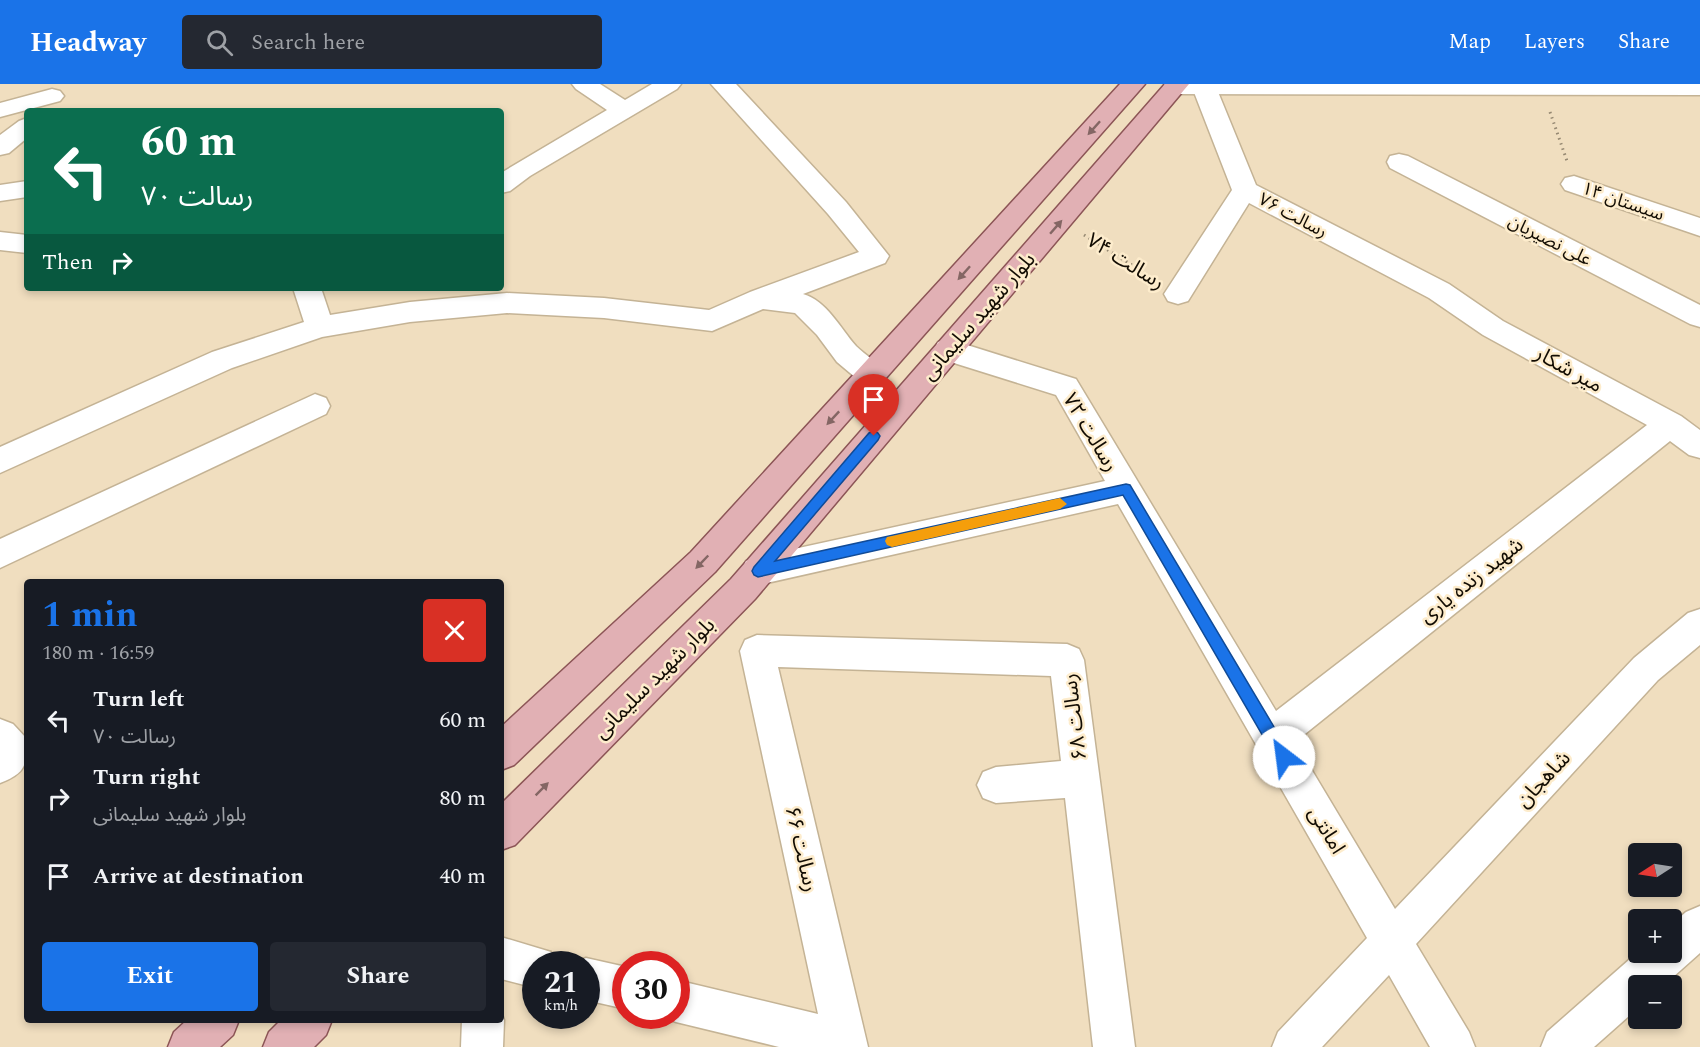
<!DOCTYPE html>
<meta charset="utf-8">
<style>
body{margin:0;font-family:Spectral,"Noto Sans Arabic",serif;background:#242831;color:#f1f3f6;height:100vh;display:flex;flex-direction:column;font-size:22px;white-space:nowrap}
*{box-sizing:border-box;margin:0}
p{font-size:20px;color:#9ea1a6}
.icon{flex:none;width:33px;height:33px;fill:none;stroke:currentColor;stroke-width:2;stroke-linecap:round;stroke-linejoin:round}
.map{position:relative;flex:1;overflow:hidden}
.side{position:absolute;left:24px;top:495px;width:480px;height:444px;display:flex;flex-direction:column;background:#171b24;border-radius:6px;box-shadow:0 3px 9px #0003}
.side>*{flex:none}
.top-card{position:absolute;left:24px;top:24px;width:480px;height:183px;border-radius:6px;box-shadow:0 3px 9px #0003;background:#0b6e4f;color:#fff;overflow:hidden}
.needle{width:39px;rotate:258deg}
.fabs{position:absolute;left:1628px;top:759px;display:grid;gap:12px}
.fabs a{display:grid;place-items:center;width:54px;height:54px;border-radius:6px;background:#171b24;box-shadow:0 3px 9px #0003;font-size:30px}
.speed{position:absolute;left:522px;top:867px;display:flex;gap:12px;font-size:30px;font-weight:700;text-align:center}
.speed>*{display:grid;place-content:center;width:78px;height:78px;border-radius:50%;background:#171b24;box-shadow:0 3px 9px #0003;line-height:1}
.speed small{font-size:15px;font-weight:400}
.speed .limit{border:9px solid #d22;background:#fff;color:#111}
.pin{position:absolute;display:grid;place-items:center;width:51px;height:51px;color:#fff;margin:-62px -26px;border-radius:50% 50% 50% 0;rotate:-45deg;box-shadow:0 0 6px #0007}
.pin .icon{rotate:45deg}
.me{position:absolute;width:66px;margin:-33px;rotate:330deg;stroke-linejoin:round;filter:drop-shadow(0 0 4px #0008)}
.turn{display:flex;align-items:center;gap:21px;height:126px;padding:0 18px;font-size:27px}
.turn .icon{width:78px;height:78px;stroke-width:2.5}
.turn b{display:block;font-size:42px;line-height:51px}
.then{display:flex;align-items:center;height:57px;padding:0 18px;background:#0003;gap:12px;font-size:22px}
.round{display:grid;place-items:center;flex:none;width:63px;height:63px;border-radius:6px;background:#242831}
.head{display:flex;align-items:center;justify-content:space-between;height:102px;padding:0 18px}
h1{font-size:36px;font-weight:700;line-height:45px;color:#1a73e8}
.primary-button{display:flex;gap:12px;margin-top:auto;padding:12px 18px}
.primary-button a{flex:1;height:69px;border-radius:6px;background:#1a73e8;color:#fff;font-size:24px;font-weight:700;line-height:69px;text-align:center}
.primary-button a+a{background:#242831;color:#f1f3f6}
ul{padding:0;list-style:none}
li{display:flex;align-items:center;gap:18px;height:78px;padding:0 18px}
li div{flex:1}
li b{display:block;font-size:22px}
li em{font-style:normal}
header{display:flex;align-items:center;gap:36px;box-sizing:border-box;height:84px;padding:0 30px;background:#1a73e8;color:#fff}
header strong{font-size:28px}
nav{display:flex;gap:33px;margin-inline-start:auto;font-size:21px}
.search{width:420px;height:54px;background:#242831;display:flex;align-items:center;gap:15px;box-sizing:border-box;padding:0 21px;border-radius:6px;color:#9ea1a6;font-size:22px}
.map>svg:first-child{display:block}
</style>
<header>
<strong>Headway</strong>
<div class="search"><svg class="icon" aria-label="search" viewBox="0 0 24 24"><circle cx="10" cy="10" r="6"/><path d="M15 15l6 6"/></svg>Search here</div>
<nav><a>Map</a><a>Layers</a><a>Share</a></nav>
</header>
<div class="map">
<svg width="1700" height="963" viewBox="0 0 1700 963">
<rect width="100%" height="100%" fill="#f0debf"/>
<g fill="none" stroke-linecap="round" stroke-linejoin="round">
<defs>
<g id="minor">
<path d="M572,0H600L625,16L652,0H681L677,5L530,92L510,107L501,109V89L607,26L576,5Z"/>
<path d="M711,0H736L846,118L889,172L885,179L803,210C827,217 840,244 856,262C866,272 879,278 887,291L882,299L872,302L862,299L837,278L817,251L795,229L763,225L712,247L604,234L507,229L410,238L322,253L232,284L0,389V363L212,268L304,238L293,204H321L330,231L410,218L507,209L604,214L709,226L750,208L859,168L828,130Z"/>
<path d="M1194,0H1214L1216,3L1256,101L1449,200L1503,237L1681,332L1700,346V374L1689,371L1670,357L1295,658L1395,825L1634,574L1688,529L1700,525V561L1658,596L1416,860L1469,948L1475,963H1430L1389,891L1322,963H1272L1278,948L1367,854L1118,420L758,501L746,497L741,487L746,477L758,473L1105,397L1056,311L938,274L934,266L938,258L948,255L1076,295L1276,627L1647,341L1483,251L1429,214L1249,119L1188,217L1178,220L1168,217L1164,210L1232,106L1192,3Z"/>
<path d="M52,5L60,7L64,12L60,17L0,33V19Z"/>
<path d="M27,34V54L9,69L0,71V51L19,37Z"/>
<path d="M1399,70L1408,72L1700,221V243L1690,240L1390,84L1387,78L1390,72Z"/>
<path d="M1574,92L1700,134V152L1565,106L1561,100L1565,94Z"/>
<path d="M27,97V113L0,117V101Z"/>
<path d="M0,148L27,151V169L0,166Z"/>
<path d="M315,310L326,314L330,322L326,330L0,484V455Z"/>
<path d="M757,551L1067,560L1079,565L1084,576L1135,963H1093L1065,714L996,719L983,714L977,701L983,688L996,683L1061,677L1051,592L778,583L868,963H779L676,938L661,932H676V896L818,930L740,567L745,556Z"/>
<path d="M0,635L13,640L27,655C27,681 26,689 0,699Z"/>
<path d="M1700,822V869L1663,902H1638V924L1594,963H1541L1547,948L1638,868H1671V841L1686,828Z"/>
<path d="M501,853L551,868L556,880H536V904L501,895Z"/>
<path d="M586,874L626,883V925L586,916V880H571Z"/>
<path d="M501,928L504,936L503,963H461L462,936H501Z"/>
</g>
<path id="tertiary" d="M1165,0H1700V11L1175,10L1167,8L1163,3Z"/>
<g id="primary">
<path d="M1120,0H1145L715,488L514,681L501,686V643L691,468Z"/>
<path d="M1165,0H1189L755,515L515,761L501,766V720L731,495Z"/>
<path d="M187,936H239L233,951L220,963H168L174,948Z"/>
<path d="M281,936H332L326,951L314,963H263L269,948Z"/>
</g>
</defs>
<use href="#minor" stroke="#c4b395" stroke-width="3"/>
<use href="#tertiary" stroke="#c4b395" stroke-width="3"/>
<use href="#primary" stroke="#8c5556" stroke-width="3"/>
<g stroke="#958872" stroke-width="3" stroke-dasharray="1.5 4" stroke-linecap="butt">
<path d="M1550,28L1567,77"/>
<path d="M1084,151L1154,195"/>
</g>
<use href="#minor" fill="#fff" fill-rule="evenodd"/>
<use href="#tertiary" fill="#fff" fill-rule="evenodd"/>
<use href="#primary" fill="#e1b0b4" fill-rule="evenodd"/>
</g>
<defs><path id="oneway-solid" d="M-6-.8H1V-3.2L6.5 0L1 3.2V.8H-6Z" transform="scale(1.5)"/></defs>
<g fill="#846664">
<use href="#oneway-solid" transform="translate(1094 44) rotate(132)"/>
<use href="#oneway-solid" transform="translate(1056 143) rotate(-49)"/>
<use href="#oneway-solid" transform="translate(964 189) rotate(132)"/>
<use href="#oneway-solid" transform="translate(833 334) rotate(133)"/>
<use href="#oneway-solid" transform="translate(702 478) rotate(134)"/>
<use href="#oneway-solid" transform="translate(542 705) rotate(-45)"/>
</g>
<path fill="#1a73e8" stroke="#114b97" stroke-width="1.5" d="M874,347L878,349L880,352L878,356L775,477L1126,400L1130,401L1289,668L1291,673L1289,678L1284,681L1278,678L1123,411L758,493L754,491L752,487L754,483L869,349Z"/>
<path fill="#f59e0b" d="M1060,414L1067,420L1060,425L892,463L887,461L885,457L887,453L892,452Z"/>
<g text-anchor="middle" stroke-width="5" stroke-linejoin="round" paint-order="stroke">
<g font-size="18" fill="#120c03" stroke="#fdeccc">
<text transform="translate(1623 117) rotate(19)" y="6">سیستان ۱۴</text>
<text transform="translate(1293 131) rotate(28)" y="6">رسالت ۷۶</text>
<text transform="translate(1550 156) rotate(27)" y="6">علی نصیریان</text>
</g>
<g font-size="21" fill="#120c03" stroke="#fdeccc">
<text transform="translate(1126 177) rotate(32)" y="7">رسالت ۷۴</text>
<text transform="translate(978 232) rotate(-49)" y="7">بلوار شهید سلیمانی</text>
<text transform="translate(1569 285) rotate(29)" y="7">میر شکار</text>
<text transform="translate(1091 348) rotate(59)" y="7">رسالت ۷۲</text>
<text transform="translate(1471 496) rotate(-38)" y="7">شهید زنده یاری</text>
<text transform="translate(654 594) rotate(-45)" y="7">بلوار شهید سلیمانی</text>
<text transform="translate(1074 633) rotate(-97)" y="7">رسالت ۶۸</text>
<text transform="translate(1543 695) rotate(-47)" y="7">شاهجان</text>
<text transform="translate(1327 746) rotate(59)" y="7">امانتی</text>
<text transform="translate(802 765) rotate(77)" y="7">رسالت ۶۶</text>
</g>
</g>
</svg>
<div class="fabs">
<a><svg class="needle" viewBox="-14 -14 28 28"><path d="M0-13l5 13h-10z" fill="#e53935"/><path d="M0 13l5-13h-10z" fill="#9ea1a6"/></svg></a>
<a>+</a>
<a>−</a>
</div>
<div class="speed"><div>21<small>km/h</small></div><div class="limit">30</div></div>
<div class="pin" style="left:874px;top:352px;background:#d93025"><svg class="icon" aria-label="arrive" viewBox="0 0 24 24"><path d="M6 21V4h12l-3 4 3 4H6"/></svg></div>
<svg class="me" style="left:1284px;top:673px" viewBox="-20 -20 40 40"><circle r="19" fill="#fff"/><path d="M0-13L10 11 0 6-10 11z" fill="#1a73e8"/></svg>
<div class="top-card">
<div class="turn"><svg class="icon" aria-label="left" viewBox="0 0 24 24"><path d="M17 20v-9H6M10 6l-5 5 5 5"/></svg><div><b>60 m</b>رسالت ۷۰</div></div>
<div class="then">Then<svg class="icon" aria-label="right" viewBox="0 0 24 24"><path d="M7 20v-9h11M14 6l5 5-5 5"/></svg></div>
</div>
<section class="side">
<div class="head"><div><h1>1 min</h1><p>180 m · 16:59</p></div><a class="round" style="background:#d93025;color:#fff"><svg class="icon" aria-label="close" viewBox="0 0 24 24"><path d="M6 6l12 12M18 6L6 18"/></svg></a></div>
<ul>
<li><svg class="icon" aria-label="left" viewBox="0 0 24 24"><path d="M17 20v-9H6M10 6l-5 5 5 5"/></svg><div><b>Turn left</b><p>رسالت ۷۰</p></div><em>60 m</em></li>
<li><svg class="icon" aria-label="right" viewBox="0 0 24 24"><path d="M7 20v-9h11M14 6l5 5-5 5"/></svg><div><b>Turn right</b><p>بلوار شهید سلیمانی</p></div><em>80 m</em></li>
<li><svg class="icon" aria-label="arrive" viewBox="0 0 24 24"><path d="M6 21V4h12l-3 4 3 4H6"/></svg><div><b>Arrive at destination</b></div><em>40 m</em></li>
</ul>
<div class="primary-button"><a>Exit</a><a>Share</a></div>
</section>
</div>
